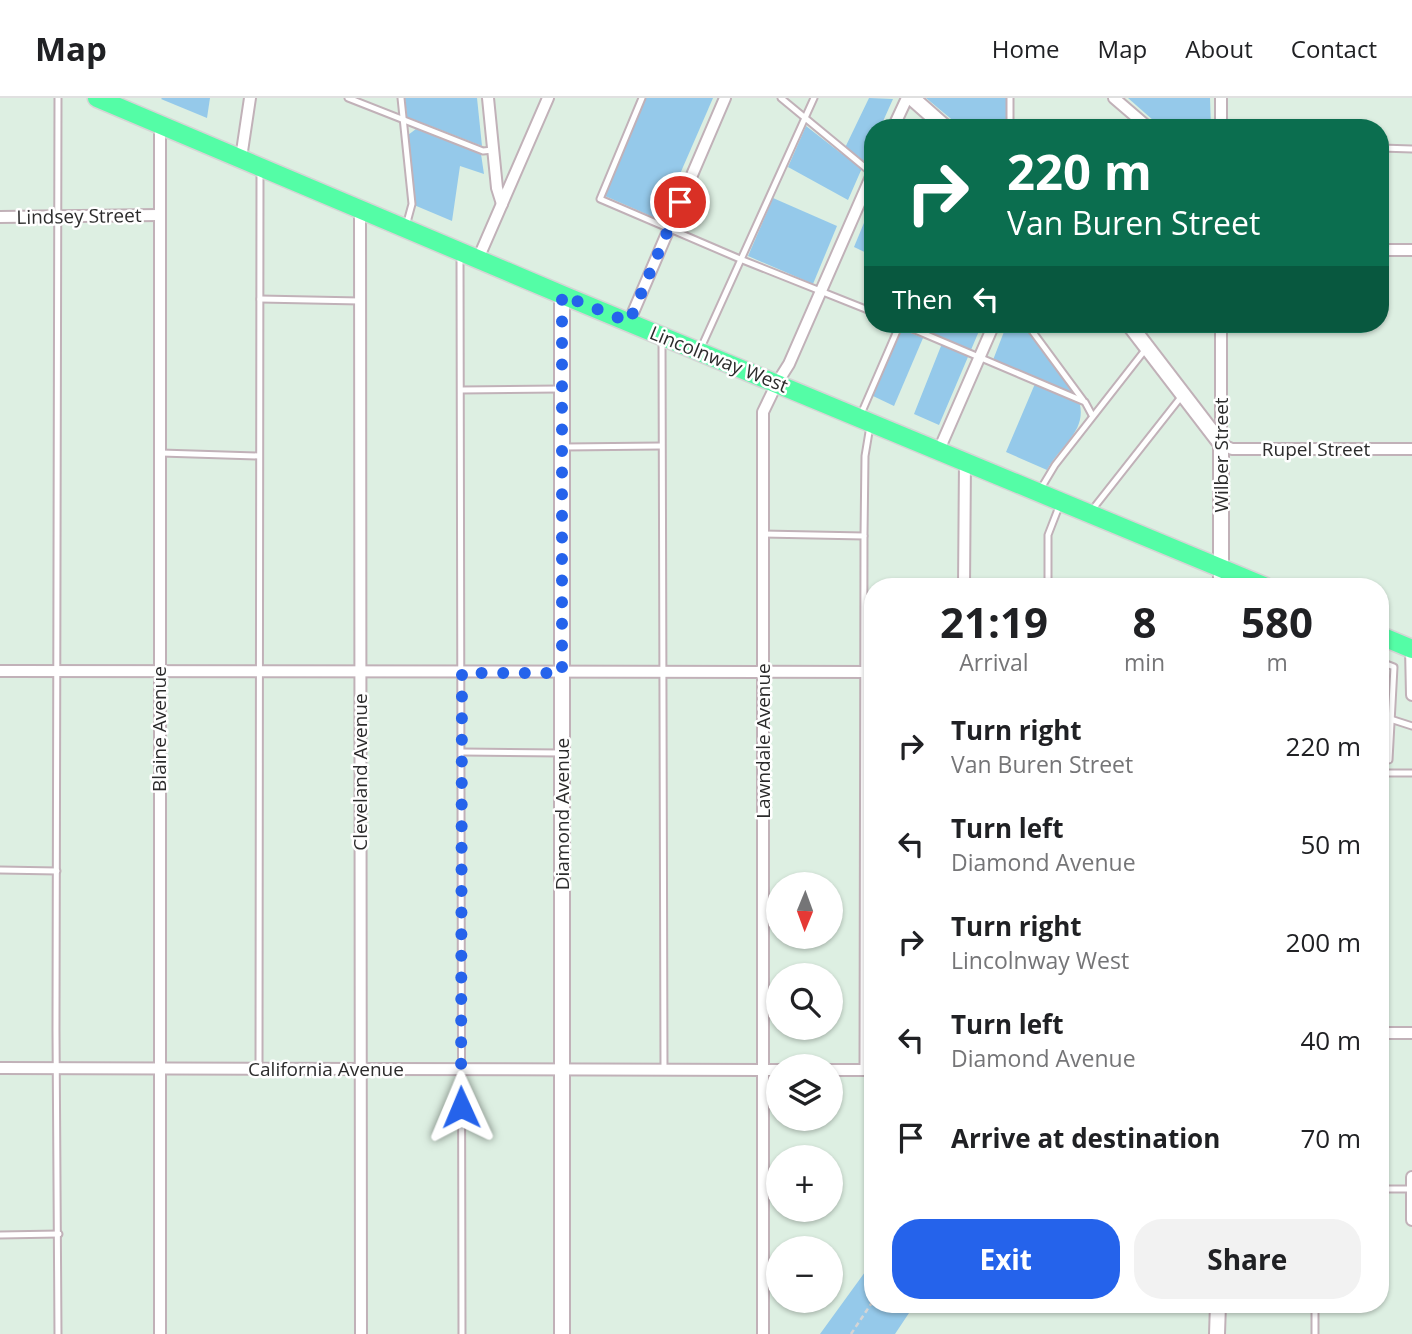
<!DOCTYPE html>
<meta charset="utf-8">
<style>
body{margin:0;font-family:"Open Sans",sans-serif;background:#f2f2f2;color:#202124;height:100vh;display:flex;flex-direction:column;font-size:26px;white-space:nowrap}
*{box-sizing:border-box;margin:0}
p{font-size:23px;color:#757577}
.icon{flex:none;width:38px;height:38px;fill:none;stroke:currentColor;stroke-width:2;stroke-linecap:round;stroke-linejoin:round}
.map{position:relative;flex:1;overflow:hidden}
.panel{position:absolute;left:864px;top:480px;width:525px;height:735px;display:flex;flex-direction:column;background:#fff;border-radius:28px;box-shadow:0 2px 5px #0004}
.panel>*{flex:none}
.top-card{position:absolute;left:864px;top:21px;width:525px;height:214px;border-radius:28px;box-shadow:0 2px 5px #0004;background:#0b6e4f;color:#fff;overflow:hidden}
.needle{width:46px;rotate:181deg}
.buttons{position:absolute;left:766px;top:774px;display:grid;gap:14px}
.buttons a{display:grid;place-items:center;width:77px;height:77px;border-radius:50%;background:#fff;box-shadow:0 2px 5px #0004;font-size:35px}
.pin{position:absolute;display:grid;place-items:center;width:60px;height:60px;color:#fff;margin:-30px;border:4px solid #fff;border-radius:50%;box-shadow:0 2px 7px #0007}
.me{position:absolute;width:77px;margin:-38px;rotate:359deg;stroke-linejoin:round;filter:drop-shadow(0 0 5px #0008)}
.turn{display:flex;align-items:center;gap:24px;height:147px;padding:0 28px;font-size:32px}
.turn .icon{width:91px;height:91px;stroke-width:2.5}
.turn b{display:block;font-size:49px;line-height:60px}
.then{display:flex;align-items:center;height:66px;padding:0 28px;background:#0003;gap:14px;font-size:26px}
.eta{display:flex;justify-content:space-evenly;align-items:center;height:119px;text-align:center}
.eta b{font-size:42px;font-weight:700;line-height:49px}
.primary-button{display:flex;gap:14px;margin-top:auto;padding:14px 28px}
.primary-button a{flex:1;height:80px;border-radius:28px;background:#2563eb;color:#fff;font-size:28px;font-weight:700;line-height:80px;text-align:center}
.primary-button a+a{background:#f2f2f2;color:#202124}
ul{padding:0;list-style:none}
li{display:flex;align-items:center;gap:21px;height:98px;padding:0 28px}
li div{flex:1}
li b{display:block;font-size:26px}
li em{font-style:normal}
header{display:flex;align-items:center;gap:42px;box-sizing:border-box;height:98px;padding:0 35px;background:#fff;border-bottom:2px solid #e0e0e0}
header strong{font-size:33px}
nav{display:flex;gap:38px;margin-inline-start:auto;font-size:24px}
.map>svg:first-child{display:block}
</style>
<header>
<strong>Map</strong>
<nav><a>Home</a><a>Map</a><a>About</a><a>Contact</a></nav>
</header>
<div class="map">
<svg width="1412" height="1236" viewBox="0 0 1412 1236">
<rect width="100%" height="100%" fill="#ddefe2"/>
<g fill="#95c9ea">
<path d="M162,0H210L207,20L161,1Z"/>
<path d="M405,0H477L482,48L407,19Z"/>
<path d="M645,0H713L660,122L605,98Z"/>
<path d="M869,0L893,1L880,30H873V45L848,102L788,69L806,28L842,56Z"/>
<path d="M926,0H1006V30H962Z"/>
<path d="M1128,0H1210L1211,30H1162Z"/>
<path d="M416,31L481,56L484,76L460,68L452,123L414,107L408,37Z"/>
<path d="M773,100L837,128L813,186L748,158Z"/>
<path d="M873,103V158L854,149Z"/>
<path d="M909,226H982L939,327L914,316L941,248L940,239Z"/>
<path d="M1007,226H1023L1077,297C1091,331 1063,344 1047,372L1006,354L1037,281L993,262Z"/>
<path d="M901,231L923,240L894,308L873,298Z"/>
<path d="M873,1163V1206H915L895,1236H820Z"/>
</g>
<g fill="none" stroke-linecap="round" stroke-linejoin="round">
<defs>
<g id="service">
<path d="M58,0L56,932L58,1236"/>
<path d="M348,0L483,53L493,52"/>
<path d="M401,0L412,106L406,128"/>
<path d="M642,0L600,101L740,161L873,214"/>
<path d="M781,0L873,76"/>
<path d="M1010,30V0"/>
<path d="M1381,50L1412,51"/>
<path d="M460,157L462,1236"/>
<path d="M260,201L360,203"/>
<path d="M901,226L1085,304L1092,317"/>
<path d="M1027,226L1083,302"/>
<path d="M662,242L664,972"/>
<path d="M700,252L814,0"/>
<path d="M461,292L559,291"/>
<path d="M861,316L900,226"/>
<path d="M565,349L661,348"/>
<path d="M161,355L259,358"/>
<path d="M1040,392L1055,367L1145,252"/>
<path d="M1092,412L1181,299"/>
<path d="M763,436L864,438"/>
<path d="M1048,488V437L1060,406"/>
<path d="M1381,564L1394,569L1389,662"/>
<path d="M1381,618L1412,628"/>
<path d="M462,654L561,655"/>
<path d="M1381,675H1412"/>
<path d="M0,772L57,773"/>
<path d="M259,971L260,71"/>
<path d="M863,972L864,438L865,358L870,328"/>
<path d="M1381,1091H1412"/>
<path d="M0,1137L59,1136"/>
<path d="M1315,1236V1206"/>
</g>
<g id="minor">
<path d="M488,0L497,90L502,106"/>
<path d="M1114,0L1149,30"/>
<path d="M1221,0V30"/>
<path d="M893,30L907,0"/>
<path d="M241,60L250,0"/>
<path d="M360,112L361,1236"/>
<path d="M0,119L159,117"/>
<path d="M1381,152H1412"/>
<path d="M478,161L548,0"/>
<path d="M629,224L725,0"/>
<path d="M1221,226V346L1232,351H1412"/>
<path d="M939,352L994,226"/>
<path d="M964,488L965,363"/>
<path d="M1411,550L1412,597"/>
<path d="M0,573L873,574"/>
<path d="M1381,935H1412"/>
<path d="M0,970L779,972"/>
<path d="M831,972H873"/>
<path d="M1412,1079V1122"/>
<path d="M160,1236V26"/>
<path d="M763,1236V314L777,285L789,266L873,74"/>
</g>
<g id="tertiary">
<path d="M912,0L946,30"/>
<path d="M1129,226L1221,346V488"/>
<path d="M562,1236V197"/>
<path d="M1217,1236L1218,1206"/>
</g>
<g id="primary">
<path d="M97,0L565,198L1264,488"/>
<path d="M1381,538L1412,551"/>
</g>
</defs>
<use href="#service" stroke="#c1b1b8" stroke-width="9"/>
<use href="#minor" stroke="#c1b1b8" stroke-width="14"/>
<use href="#tertiary" stroke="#c1b1b8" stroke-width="18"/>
<use href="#primary" stroke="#d5d5d5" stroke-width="21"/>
<path stroke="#d5d5d5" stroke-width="2.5" stroke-dasharray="5 3.5" stroke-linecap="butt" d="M851,1236L873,1203"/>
<use href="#service" stroke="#fff" stroke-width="5"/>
<use href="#minor" stroke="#fff" stroke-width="10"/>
<use href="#tertiary" stroke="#fff" stroke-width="14"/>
<use href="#primary" stroke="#54fda6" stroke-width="18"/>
</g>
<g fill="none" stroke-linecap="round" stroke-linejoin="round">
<path stroke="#2563eb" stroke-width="12" stroke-dasharray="0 21.6" d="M461,1009L462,575H562V197L629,224L680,104"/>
</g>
<g text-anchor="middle" stroke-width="5" stroke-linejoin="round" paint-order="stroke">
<g font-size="19" fill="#2c2c2c" stroke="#fff">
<text transform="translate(79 118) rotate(-1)" y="7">Lindsey Street</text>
<text transform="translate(719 261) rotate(22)" y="7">Lincolnway West</text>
<text x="1316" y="358">Rupel Street</text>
<text transform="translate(1221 357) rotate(-90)" y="7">Wilber Street</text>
<text transform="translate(159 631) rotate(-90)" y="7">Blaine Avenue</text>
<text transform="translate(763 643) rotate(-90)" y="7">Lawndale Avenue</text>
<text transform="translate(360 674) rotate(-90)" y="7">Cleveland Avenue</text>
<text transform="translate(562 716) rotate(-90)" y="7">Diamond Avenue</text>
<text x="326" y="978">California Avenue</text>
</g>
</g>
</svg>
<div class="buttons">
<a><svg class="needle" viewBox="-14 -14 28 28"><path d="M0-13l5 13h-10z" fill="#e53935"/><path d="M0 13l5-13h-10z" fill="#757577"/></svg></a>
<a><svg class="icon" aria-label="search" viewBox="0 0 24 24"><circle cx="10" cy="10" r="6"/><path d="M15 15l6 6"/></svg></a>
<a><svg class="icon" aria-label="layers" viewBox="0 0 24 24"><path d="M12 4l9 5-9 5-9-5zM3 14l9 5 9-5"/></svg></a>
<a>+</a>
<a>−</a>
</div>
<div class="pin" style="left:680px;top:104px;background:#d93025"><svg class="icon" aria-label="arrive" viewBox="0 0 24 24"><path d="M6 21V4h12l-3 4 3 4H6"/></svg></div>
<svg class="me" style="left:461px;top:1009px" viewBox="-20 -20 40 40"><path d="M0-17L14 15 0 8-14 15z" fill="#2563eb" stroke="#fff" stroke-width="4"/></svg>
<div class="top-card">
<div class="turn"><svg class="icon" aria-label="right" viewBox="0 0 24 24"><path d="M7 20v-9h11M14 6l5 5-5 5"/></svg><div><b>220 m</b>Van Buren Street</div></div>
<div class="then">Then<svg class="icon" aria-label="left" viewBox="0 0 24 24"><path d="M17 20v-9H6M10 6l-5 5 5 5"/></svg></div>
</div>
<section class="panel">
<div class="eta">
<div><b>21:19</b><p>Arrival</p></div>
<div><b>8</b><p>min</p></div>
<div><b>580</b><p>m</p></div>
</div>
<ul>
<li><svg class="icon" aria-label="right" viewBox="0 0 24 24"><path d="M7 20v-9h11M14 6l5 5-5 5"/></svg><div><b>Turn right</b><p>Van Buren Street</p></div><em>220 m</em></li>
<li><svg class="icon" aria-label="left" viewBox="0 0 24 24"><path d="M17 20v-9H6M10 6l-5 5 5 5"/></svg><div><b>Turn left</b><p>Diamond Avenue</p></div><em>50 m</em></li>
<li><svg class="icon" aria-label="right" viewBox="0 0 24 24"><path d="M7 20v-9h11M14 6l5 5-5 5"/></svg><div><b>Turn right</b><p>Lincolnway West</p></div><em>200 m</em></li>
<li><svg class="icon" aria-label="left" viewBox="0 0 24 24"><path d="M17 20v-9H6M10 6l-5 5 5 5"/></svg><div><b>Turn left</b><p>Diamond Avenue</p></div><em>40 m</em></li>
<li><svg class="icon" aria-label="arrive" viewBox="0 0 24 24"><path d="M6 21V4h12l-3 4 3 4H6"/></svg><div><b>Arrive at destination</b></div><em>70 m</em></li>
</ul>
<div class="primary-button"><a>Exit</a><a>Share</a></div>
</section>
</div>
